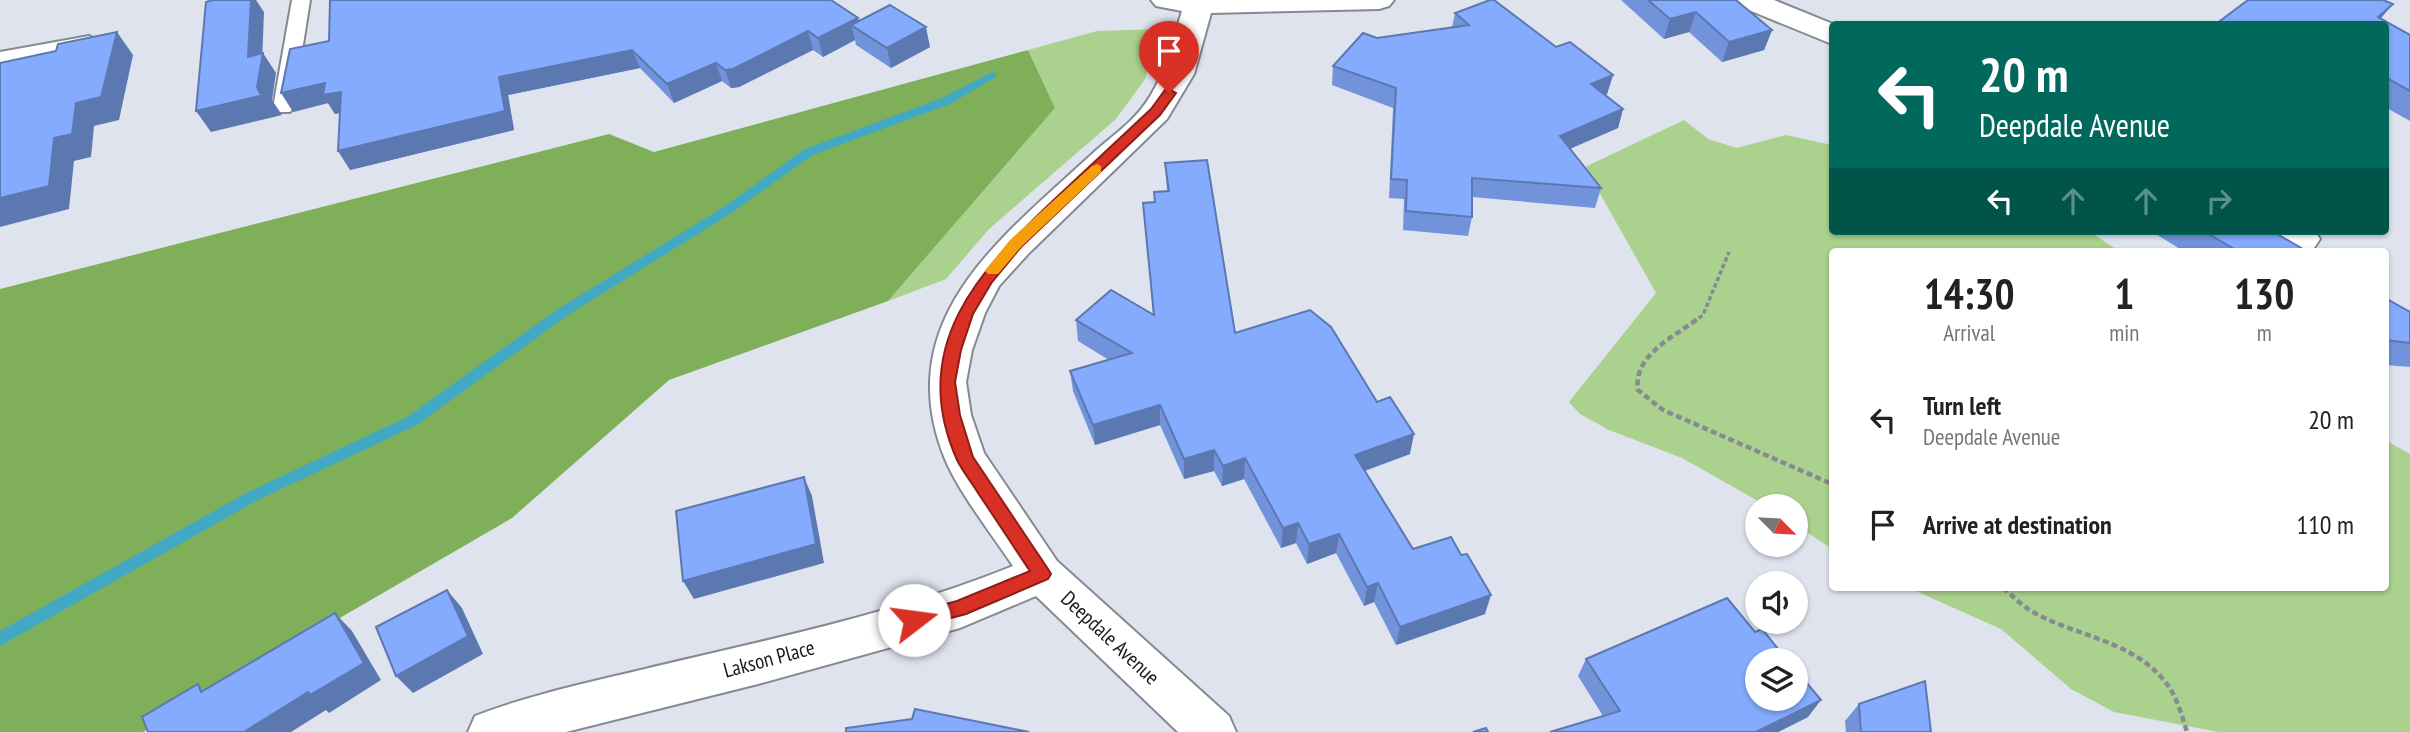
<!DOCTYPE html>
<style>
body{margin:0;font-family:"PT Sans Narrow",sans-serif;background:#f6f6f6;color:#222;height:100vh;display:flex;flex-direction:column;font-size:26px;white-space:nowrap}
*{box-sizing:border-box;margin:0}
p{font-size:23px;color:#767676}
.icon{flex:none;width:38px;height:38px;fill:none;stroke:currentColor;stroke-width:2;stroke-linecap:round;stroke-linejoin:round}
.map{position:relative;flex:1;overflow:hidden}
.sheet{position:absolute;left:1829px;top:248px;width:560px;height:343px;display:flex;flex-direction:column;background:#fff;border-radius:7px;box-shadow:0 2px 5px #0004}
.sheet>*{flex:none}
.hud{position:absolute;left:1829px;top:21px;width:560px;height:214px;border-radius:7px;box-shadow:0 2px 5px #0004;background:#00695c;color:#fff;overflow:hidden}
.needle{width:46px;rotate:114deg}
.controls{position:absolute;left:1745px;top:494px;display:grid;gap:14px}
.controls a{display:grid;place-items:center;width:63px;height:63px;border-radius:50%;background:#fff;box-shadow:0 2px 5px #0004;font-size:35px}
.pin{position:absolute;display:grid;place-items:center;width:60px;height:60px;color:#fff;margin:-72px -30px;border-radius:50% 50% 50% 0;rotate:-45deg;box-shadow:0 0 7px #0007}
.pin .icon{rotate:45deg}
.me{position:absolute;width:77px;margin:-38px;rotate:75deg;stroke-linejoin:round;filter:drop-shadow(0 0 5px #0008)}
.turn{display:flex;align-items:center;gap:24px;height:147px;padding:0 35px;font-size:32px}
.turn .icon{width:91px;height:91px;stroke-width:2.5}
.turn b{display:block;font-size:49px;line-height:60px}
.lanes{display:flex;align-items:center;height:66px;padding:0 35px;background:#0003;justify-content:center;gap:35px;direction:ltr}
.lanes .off{opacity:.35}
.eta{display:flex;justify-content:space-evenly;align-items:center;height:119px;text-align:center}
.eta b{font-size:42px;font-weight:700;line-height:49px}
ul{padding:0;list-style:none}
li{display:flex;align-items:center;gap:21px;height:105px;padding:0 35px}
li div{flex:1}
li b{display:block;font-size:26px}
li em{font-style:normal}
.map>svg:first-child{display:block}
</style>
<div class="map">
<svg width="2410" height="732" viewBox="0 0 2410 732">
<rect width="100%" height="100%" fill="#dee3ed"/>
<g fill="#aad18d">
<path d="M1161,29L1145,79L1116,119L989,229L946,279L888,301L1055,108L1028,50L1097,31Z"/>
<path d="M1684,120L1708,139L1737,148L1786,135L1832,145V231H2089L2120,252H1832V549L1796,525V506H1767L1682,458L1609,430L1580,414L1569,402L1656,293L1585,167Z"/>
<path d="M2385,440L2410,454V732H2219L2114,712L2071,689L2001,629L1909,588H2385Z"/>
</g>
<path fill="#80af59" d="M1028,50L1055,108L888,301L669,380L512,518L143,732H0V289L609,134L654,152Z"/>
<g fill="none" stroke-linecap="round" stroke-linejoin="round">
<path fill="#42a9c4" fill-rule="evenodd" d="M992,72L996,73V77L950,104L813,155L730,214L568,315L417,425L258,500L0,646V631L248,492L407,417L558,309L722,208L805,149L942,98Z"/>
<defs>
<g id="lane">
<path d="M292,0H310L293,108L290,112H276L273,108Z"/>
<path d="M89,36L99,42L96,46L0,64V52Z"/>
</g>
<g id="street">
<path d="M1151,0H1394L1389,6L1379,9L1211,13L1194,74L1167,119L1029,253L999,286L985,313L972,350L966,382L971,415L984,453L1057,561L1229,716L1236,732H1178L1036,596L960,628L758,684L566,732H468L475,716C532,694 591,682 649,668C771,639 897,613 1013,566C993,536 958,491 945,459C889,320 1001,238 1091,155C1108,139 1132,123 1145,104C1165,76 1172,43 1182,11L1156,6Z"/>
<path d="M1734,0H1774L1833,24L1832,44L1739,6Z"/>
<path d="M2266,231H2315L2320,239L2314,248C2297,253 2276,247 2266,231Z"/>
</g>
</defs>
<use href="#lane" stroke="#858991" stroke-width="4"/>
<use href="#street" stroke="#858991" stroke-width="4"/>
<path stroke="#878a91" stroke-width="3.5" stroke-dasharray="4.5 2.5" stroke-linecap="butt" d="M1693,322L1703,315L1729,252"/>
<g stroke="#878a91" stroke-width="4.5" stroke-dasharray="6 3.5" stroke-linecap="butt">
<path d="M1696,320C1672,338 1633,356 1638,390L1663,410L1832,484"/>
<path d="M2003,588C2013,596 2022,606 2033,612C2075,636 2129,640 2162,678C2176,693 2181,713 2187,732"/>
</g>
<use href="#lane" fill="#fff" fill-rule="evenodd"/>
<use href="#street" fill="#fff" fill-rule="evenodd"/>
</g>
<g fill="#7293da">
<path d="M1621,0H1736L1772,30L1764,50L1722,62L1689,32L1664,39Z"/>
<path d="M1455,13L1556,47L1613,75L1607,94L1606,95L1623,109L1618,128L1570,149L1601,188L1595,208L1472,197V217L1468,236L1403,230L1404,199L1389,198L1393,108L1332,85L1333,66L1377,38L1452,27Z"/>
<path d="M858,18L859,21L930,47L891,68L856,45L855,40L823,57L813,50L739,87L731,88L722,81L674,103L640,68L508,95L514,130L350,170L340,113L335,114L328,103L293,112L329,41Z"/>
<path d="M2381,19L2410,35V121L2385,107V24Z"/>
<path d="M1165,163L1235,333L1410,454L1365,471L1413,549L1485,614L1396,645L1374,602L1364,606L1336,553L1307,564L1296,543L1281,548L1244,479L1222,486L1214,471L1184,479L1160,425L1095,445L1073,391L1070,371L1109,360L1078,341L1076,320L1153,314L1143,203L1154,202V192L1167,191Z"/>
<path d="M2151,231H2272L2308,252H2185Z"/>
<path d="M2385,298L2410,312V367L2385,365Z"/>
<path d="M1586,659L1808,717L1778,732H1550L1603,716L1578,676Z"/>
<path d="M1859,704L1931,732H1846L1845,721Z"/>
</g>
<g fill="#5c78b1">
<path d="M251,0H256L264,12L262,62L263,53L276,73L272,100L282,115L211,132L196,111L257,87L248,57Z"/>
<path d="M2393,4L2376,24L2378,17Z"/>
<path d="M1696,12L1689,32L1664,39L1670,19Z"/>
<path d="M858,18L861,32L851,25L855,40L823,57L818,38Z"/>
<path d="M926,27L930,47L891,68L887,48Z"/>
<path d="M1772,30L1764,50L1722,62L1729,42Z"/>
<path d="M808,31L813,50L739,87L731,88L725,70Z"/>
<path d="M117,32L133,55L119,120L94,126L91,157L74,161L69,209L0,227V198L54,138Z"/>
<path d="M632,50L640,68L508,95L514,130L350,170L338,151L499,77Z"/>
<path d="M716,63L722,81L674,103L667,84Z"/>
<path d="M1613,75L1607,94L1586,103L1591,84Z"/>
<path d="M325,83L341,92L352,110L335,114L328,103L293,112L281,93Z"/>
<path d="M1623,109L1618,128L1555,155L1560,136Z"/>
<path d="M1160,405V425L1095,445L1093,425Z"/>
<path d="M1414,434L1410,454L1352,475L1355,455Z"/>
<path d="M1214,450V471L1184,479V459Z"/>
<path d="M1245,458L1244,479L1222,486L1223,466Z"/>
<path d="M804,477L812,496L824,563L694,599L683,581Z"/>
<path d="M1298,523L1296,543L1281,548L1283,528Z"/>
<path d="M1339,534L1336,553L1307,564L1309,544Z"/>
<path d="M1378,583L1374,602L1364,606L1367,587Z"/>
<path d="M447,590L462,608L483,654L413,693L396,676Z"/>
<path d="M1491,595L1485,614L1396,645L1400,627Z"/>
<path d="M335,613L352,631L381,680L329,713L326,710L291,732H244Z"/>
<path d="M1821,700L1808,717L1778,732H1756Z"/>
</g>
<g fill="#84abfd" stroke="#5c78b1" stroke-width="2">
<path d="M213,0H251L248,57L263,53L257,87L260,93L268,94L196,111L206,2Z"/>
<path d="M330,0H831L858,18L818,38L808,31L733,69L725,70L716,63L667,84L632,50L499,77L505,111L338,151L341,92L323,95L325,83L281,93L290,49L329,41Z"/>
<path d="M1490,0H1494L1556,47L1570,42L1613,75L1591,84L1623,109L1560,136L1601,188L1472,178V217L1406,211L1407,180L1391,179L1396,88L1333,66L1363,33L1377,38L1469,25L1455,13Z"/>
<path d="M1648,0H1736L1772,30L1729,42L1696,12L1670,19Z"/>
<path d="M2248,0H2383L2393,4L2378,17L2410,35V91L2385,77V24H2216Z"/>
<path d="M890,5L926,27L887,48L851,25Z"/>
<path d="M117,32L101,97L76,103L72,134L54,138L49,186L0,198V63L56,51L58,44Z"/>
<path d="M1207,160L1235,333L1310,310L1331,327L1377,402L1390,397L1414,434L1355,455L1413,549L1451,537L1461,555L1467,554L1491,595L1400,627L1378,583L1367,587L1339,534L1309,544L1298,523L1283,528L1245,458L1223,466L1214,450L1184,459L1160,405L1093,425L1070,371L1132,353L1076,320L1111,290L1154,315L1143,203L1155,202L1154,192L1169,191L1165,163Z"/>
<path d="M2204,231H2272L2308,252H2239Z"/>
<path d="M2385,298L2410,312V343L2385,340Z"/>
<path d="M804,477L816,544L683,581L676,511Z"/>
<path d="M447,590L468,636L396,676L376,627Z"/>
<path d="M1727,598L1755,632L1762,629L1787,660H1757V698H1796V670L1821,700L1756,732H1550L1620,711L1586,659Z"/>
<path d="M335,613L364,663L310,695L308,692L244,732H148L142,717L198,684L201,692Z"/>
<path d="M1925,681L1931,732H1861L1859,704Z"/>
<path d="M915,709L1029,732H846V728L912,719Z"/>
<path d="M1486,728L1488,732H1473Z"/>
</g>
<path fill="#d93025" stroke="#8d1f18" stroke-width="2" d="M1169,89L1176,93L1160,115L1021,247L992,282L973,314L961,350L955,382L960,415L973,457L1048,569L1051,574L1048,579L966,614L914,628L908,626L905,620L908,614L957,601L1030,571C1013,546 997,521 980,496C973,484 963,472 957,460C906,346 980,269 1058,196C1089,167 1120,138 1151,109L1165,90Z"/>
<path fill="#f59e0b" d="M1097,164L1101,166V172L1021,247L998,274H988L985,271L988,267L1010,240L1092,166Z"/>
<g text-anchor="middle" stroke-width="6" stroke-linejoin="round" paint-order="stroke">
<g font-size="21" fill="#181a1d" stroke="#fff">
<text transform="translate(1110 638) rotate(43)" y="7">Deepdale Avenue</text>
<text transform="translate(769 659) rotate(-15)" y="7">Lakson Place</text>
</g>
</g>
</svg>
<div class="controls">
<a><svg class="needle" viewBox="-14 -14 28 28"><path d="M0-13l5 13h-10z" fill="#e53935"/><path d="M0 13l5-13h-10z" fill="#767676"/></svg></a>
<a><svg class="icon" aria-label="sound" viewBox="0 0 24 24"><path d="M4 9h4l5-4v14l-5-4H4zM17 9q2 3 0 6"/></svg></a>
<a><svg class="icon" aria-label="layers" viewBox="0 0 24 24"><path d="M12 4l9 5-9 5-9-5zM3 14l9 5 9-5"/></svg></a>
</div>
<div class="pin" style="left:1169px;top:93px;background:#d93025"><svg class="icon" aria-label="arrive" viewBox="0 0 24 24"><path d="M6 21V4h12l-3 4 3 4H6"/></svg></div>
<svg class="me" style="left:914px;top:620px" viewBox="-20 -20 40 40"><circle r="19" fill="#fff"/><path d="M0-13L10 11 0 6-10 11z" fill="#d93025"/></svg>
<div class="hud">
<div class="turn"><svg class="icon" aria-label="left" viewBox="0 0 24 24"><path d="M17 20v-9H6M10 6l-5 5 5 5"/></svg><div><b>20 m</b>Deepdale Avenue</div></div>
<div class="lanes"><svg class="icon" aria-label="left" viewBox="0 0 24 24"><path d="M17 20v-9H6M10 6l-5 5 5 5"/></svg><svg class="icon off" aria-label="ahead" viewBox="0 0 24 24"><path d="M12 20V5M6 11l6-6 6 6"/></svg><svg class="icon off" aria-label="ahead" viewBox="0 0 24 24"><path d="M12 20V5M6 11l6-6 6 6"/></svg><svg class="icon off" aria-label="right" viewBox="0 0 24 24"><path d="M7 20v-9h11M14 6l5 5-5 5"/></svg></div>
</div>
<section class="sheet">
<div class="eta">
<div><b>14:30</b><p>Arrival</p></div>
<div><b>1</b><p>min</p></div>
<div><b>130</b><p>m</p></div>
</div>
<ul>
<li><svg class="icon" aria-label="left" viewBox="0 0 24 24"><path d="M17 20v-9H6M10 6l-5 5 5 5"/></svg><div><b>Turn left</b><p>Deepdale Avenue</p></div><em>20 m</em></li>
<li><svg class="icon" aria-label="arrive" viewBox="0 0 24 24"><path d="M6 21V4h12l-3 4 3 4H6"/></svg><div><b>Arrive at destination</b></div><em>110 m</em></li>
</ul>
</section>
</div>
